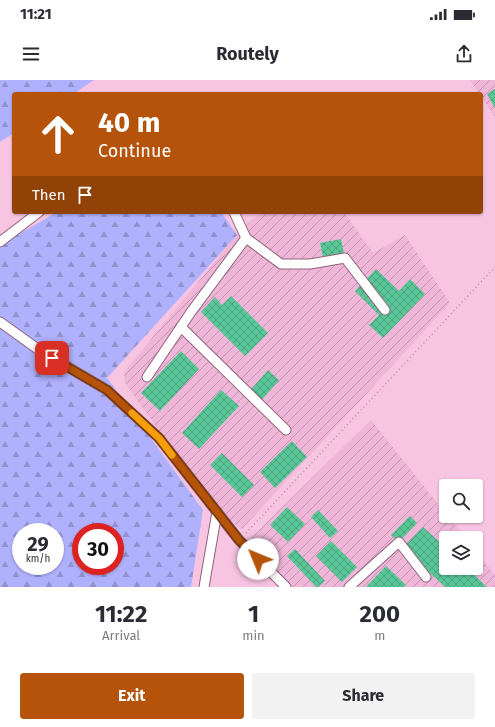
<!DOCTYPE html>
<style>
body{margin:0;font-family:"Fira Sans",sans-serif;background:#f2f2f3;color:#2b2b33;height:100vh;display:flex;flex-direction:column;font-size:15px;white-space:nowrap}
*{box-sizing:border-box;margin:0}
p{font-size:13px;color:#7c7c81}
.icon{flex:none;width:22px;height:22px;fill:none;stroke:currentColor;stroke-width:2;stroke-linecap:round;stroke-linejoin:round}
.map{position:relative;height:507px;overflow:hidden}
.drawer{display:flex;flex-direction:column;background:#fff;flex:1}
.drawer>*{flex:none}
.top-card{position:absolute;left:12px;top:12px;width:471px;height:122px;border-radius:4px;box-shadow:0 1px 3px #0004;background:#b45309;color:#fff;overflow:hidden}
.tools{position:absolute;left:439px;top:399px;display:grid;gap:8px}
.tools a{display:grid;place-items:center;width:44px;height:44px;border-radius:4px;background:#fff;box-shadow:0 1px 3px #0004;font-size:20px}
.speed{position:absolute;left:12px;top:443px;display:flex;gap:8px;font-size:20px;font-weight:700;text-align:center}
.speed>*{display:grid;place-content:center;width:52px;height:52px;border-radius:50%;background:#fff;box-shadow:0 1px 3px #0004;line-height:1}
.speed small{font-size:10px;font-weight:400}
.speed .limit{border:6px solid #d22;background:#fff;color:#111}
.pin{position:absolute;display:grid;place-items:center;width:34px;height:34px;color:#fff;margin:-17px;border-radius:8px;box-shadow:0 2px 6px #0006}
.me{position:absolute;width:44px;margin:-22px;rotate:315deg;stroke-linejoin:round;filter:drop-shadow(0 0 3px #0008)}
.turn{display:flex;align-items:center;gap:14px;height:84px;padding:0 20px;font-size:18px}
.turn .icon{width:52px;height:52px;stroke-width:2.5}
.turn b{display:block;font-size:28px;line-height:34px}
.then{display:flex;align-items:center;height:38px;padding:0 20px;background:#0003;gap:8px;font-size:15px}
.eta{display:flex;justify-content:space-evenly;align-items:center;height:68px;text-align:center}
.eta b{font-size:24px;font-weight:700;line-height:28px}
.cta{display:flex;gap:8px;margin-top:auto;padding:8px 20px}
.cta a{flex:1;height:46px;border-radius:4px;background:#b45309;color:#fff;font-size:16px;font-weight:700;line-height:46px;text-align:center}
.cta a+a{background:#f2f2f3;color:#2b2b33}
.status{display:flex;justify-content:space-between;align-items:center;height:28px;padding:0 20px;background:#fff;direction:ltr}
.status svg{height:11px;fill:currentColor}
header{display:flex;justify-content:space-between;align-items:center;height:52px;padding:0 20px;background:#fff;font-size:18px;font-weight:700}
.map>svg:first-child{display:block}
</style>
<div class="status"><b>11:21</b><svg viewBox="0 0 49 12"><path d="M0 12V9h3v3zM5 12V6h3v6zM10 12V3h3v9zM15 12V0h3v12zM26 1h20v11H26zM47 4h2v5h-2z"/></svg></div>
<header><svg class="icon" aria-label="menu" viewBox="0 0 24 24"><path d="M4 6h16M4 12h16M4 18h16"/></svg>Routely<svg class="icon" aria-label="share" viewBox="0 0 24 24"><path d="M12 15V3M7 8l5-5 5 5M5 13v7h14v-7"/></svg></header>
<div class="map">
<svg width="495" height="507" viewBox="0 0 495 507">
<defs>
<pattern id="industrial-furrows" width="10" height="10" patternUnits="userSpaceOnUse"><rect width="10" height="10" fill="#efb6d8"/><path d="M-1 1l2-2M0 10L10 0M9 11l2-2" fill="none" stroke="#c395b1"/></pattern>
<pattern id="forest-firs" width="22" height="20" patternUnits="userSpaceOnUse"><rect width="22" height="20" fill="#b0b1fd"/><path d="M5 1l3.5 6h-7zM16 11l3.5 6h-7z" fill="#9191ce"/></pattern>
<pattern id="building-cross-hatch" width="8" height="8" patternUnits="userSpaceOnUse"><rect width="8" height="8" fill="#59c697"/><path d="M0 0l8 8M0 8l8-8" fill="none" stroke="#4ba27d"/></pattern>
</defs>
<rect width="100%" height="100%" fill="#f7c4e2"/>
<g fill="url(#industrial-furrows)">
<path d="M470,0H495V37L481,16V14H479Z"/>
<path d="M262,132H344L373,173L405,155L450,223L242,449L217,432L125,303L124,292L245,145Z"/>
<path d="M371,340L446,434V436H448L466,458H446V488H476V471L495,495V507H290L251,458Z"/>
</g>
<g fill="url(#forest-firs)" fill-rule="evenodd">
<path d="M0,0H94L73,14H14V53L0,62Z"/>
<path d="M57,132H221L237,155L107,298L203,430L191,507H0V165ZM21,452H55V486H21ZM81,452H115V486H81Z"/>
</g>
<g fill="url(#building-cross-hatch)">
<path d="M495,9V28L487,14Z"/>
<path d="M341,159L345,178L324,182L320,163Z"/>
<path d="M376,189L399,211L410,199L425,214L383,258L369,245L379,235L355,211Z"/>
<path d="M231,216L268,253L245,276L201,232L215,217L222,225Z"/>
<path d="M181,271L199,289L160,331L141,313Z"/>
<path d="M268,290L279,300L260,322L249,312Z"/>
<path d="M221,310L239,326L199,369L182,353Z"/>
<path d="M292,361L307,377L275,408L260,392Z"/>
<path d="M222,373L254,405L242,417L210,385Z"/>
<path d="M287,427L305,444L288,462L270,445Z"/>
<path d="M318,430L338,451L330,458L311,437Z"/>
<path d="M410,436L417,443L399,462L391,455Z"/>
<path d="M423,447L446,468V488H467L487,507H445L403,468Z"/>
<path d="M331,461L357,487L342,502L316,476Z"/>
<path d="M295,469L325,501L318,507H316L287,476Z"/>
<path d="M386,486L406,505L404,507H366Z"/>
</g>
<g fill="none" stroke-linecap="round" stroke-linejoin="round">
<defs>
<g id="minor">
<path d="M234,132L246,158L281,184H310L345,178L385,230"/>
<path d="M0,162L39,132"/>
<path d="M0,242L39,270L107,310L159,358L217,432L204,507"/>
<path d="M181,247L286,350"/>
<path d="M147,297L191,232L246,158"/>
<path d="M217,432L239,460L286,507"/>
<path d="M349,507L399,462L426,497"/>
</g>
</defs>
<use href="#minor" stroke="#8f637e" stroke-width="11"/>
<path stroke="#b58ea5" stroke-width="1.5" stroke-dasharray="1 3" stroke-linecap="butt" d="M246,453L495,187"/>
<use href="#minor" stroke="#fff" stroke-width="9"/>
</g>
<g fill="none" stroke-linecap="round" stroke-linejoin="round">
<defs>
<path id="route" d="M52,278L107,310L159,358L239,460L258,479"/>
</defs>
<use href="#route" stroke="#753606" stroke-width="10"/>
<use href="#route" stroke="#b45309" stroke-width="7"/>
<path stroke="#f59e0b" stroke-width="7" d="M132,333L159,358L172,375"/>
</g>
</svg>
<div class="tools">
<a><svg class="icon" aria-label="search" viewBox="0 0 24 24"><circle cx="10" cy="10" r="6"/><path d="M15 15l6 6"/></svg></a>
<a><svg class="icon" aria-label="layers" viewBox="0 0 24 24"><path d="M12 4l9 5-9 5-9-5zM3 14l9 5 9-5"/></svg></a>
</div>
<div class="speed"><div>29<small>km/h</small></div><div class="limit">30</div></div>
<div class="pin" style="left:52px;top:278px;background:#d93025"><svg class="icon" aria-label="arrive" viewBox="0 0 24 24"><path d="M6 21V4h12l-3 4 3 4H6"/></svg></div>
<svg class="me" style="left:258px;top:479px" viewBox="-20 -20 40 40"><circle r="19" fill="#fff"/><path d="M0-13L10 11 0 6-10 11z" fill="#b45309"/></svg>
<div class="top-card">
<div class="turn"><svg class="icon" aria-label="ahead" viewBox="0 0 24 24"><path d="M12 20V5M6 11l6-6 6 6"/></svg><div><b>40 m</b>Continue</div></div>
<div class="then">Then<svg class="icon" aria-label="arrive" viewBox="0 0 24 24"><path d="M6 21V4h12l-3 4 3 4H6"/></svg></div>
</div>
</div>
<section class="drawer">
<div class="eta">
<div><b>11:22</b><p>Arrival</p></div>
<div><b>1</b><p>min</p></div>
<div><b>200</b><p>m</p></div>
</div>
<div class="cta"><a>Exit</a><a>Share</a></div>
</section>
